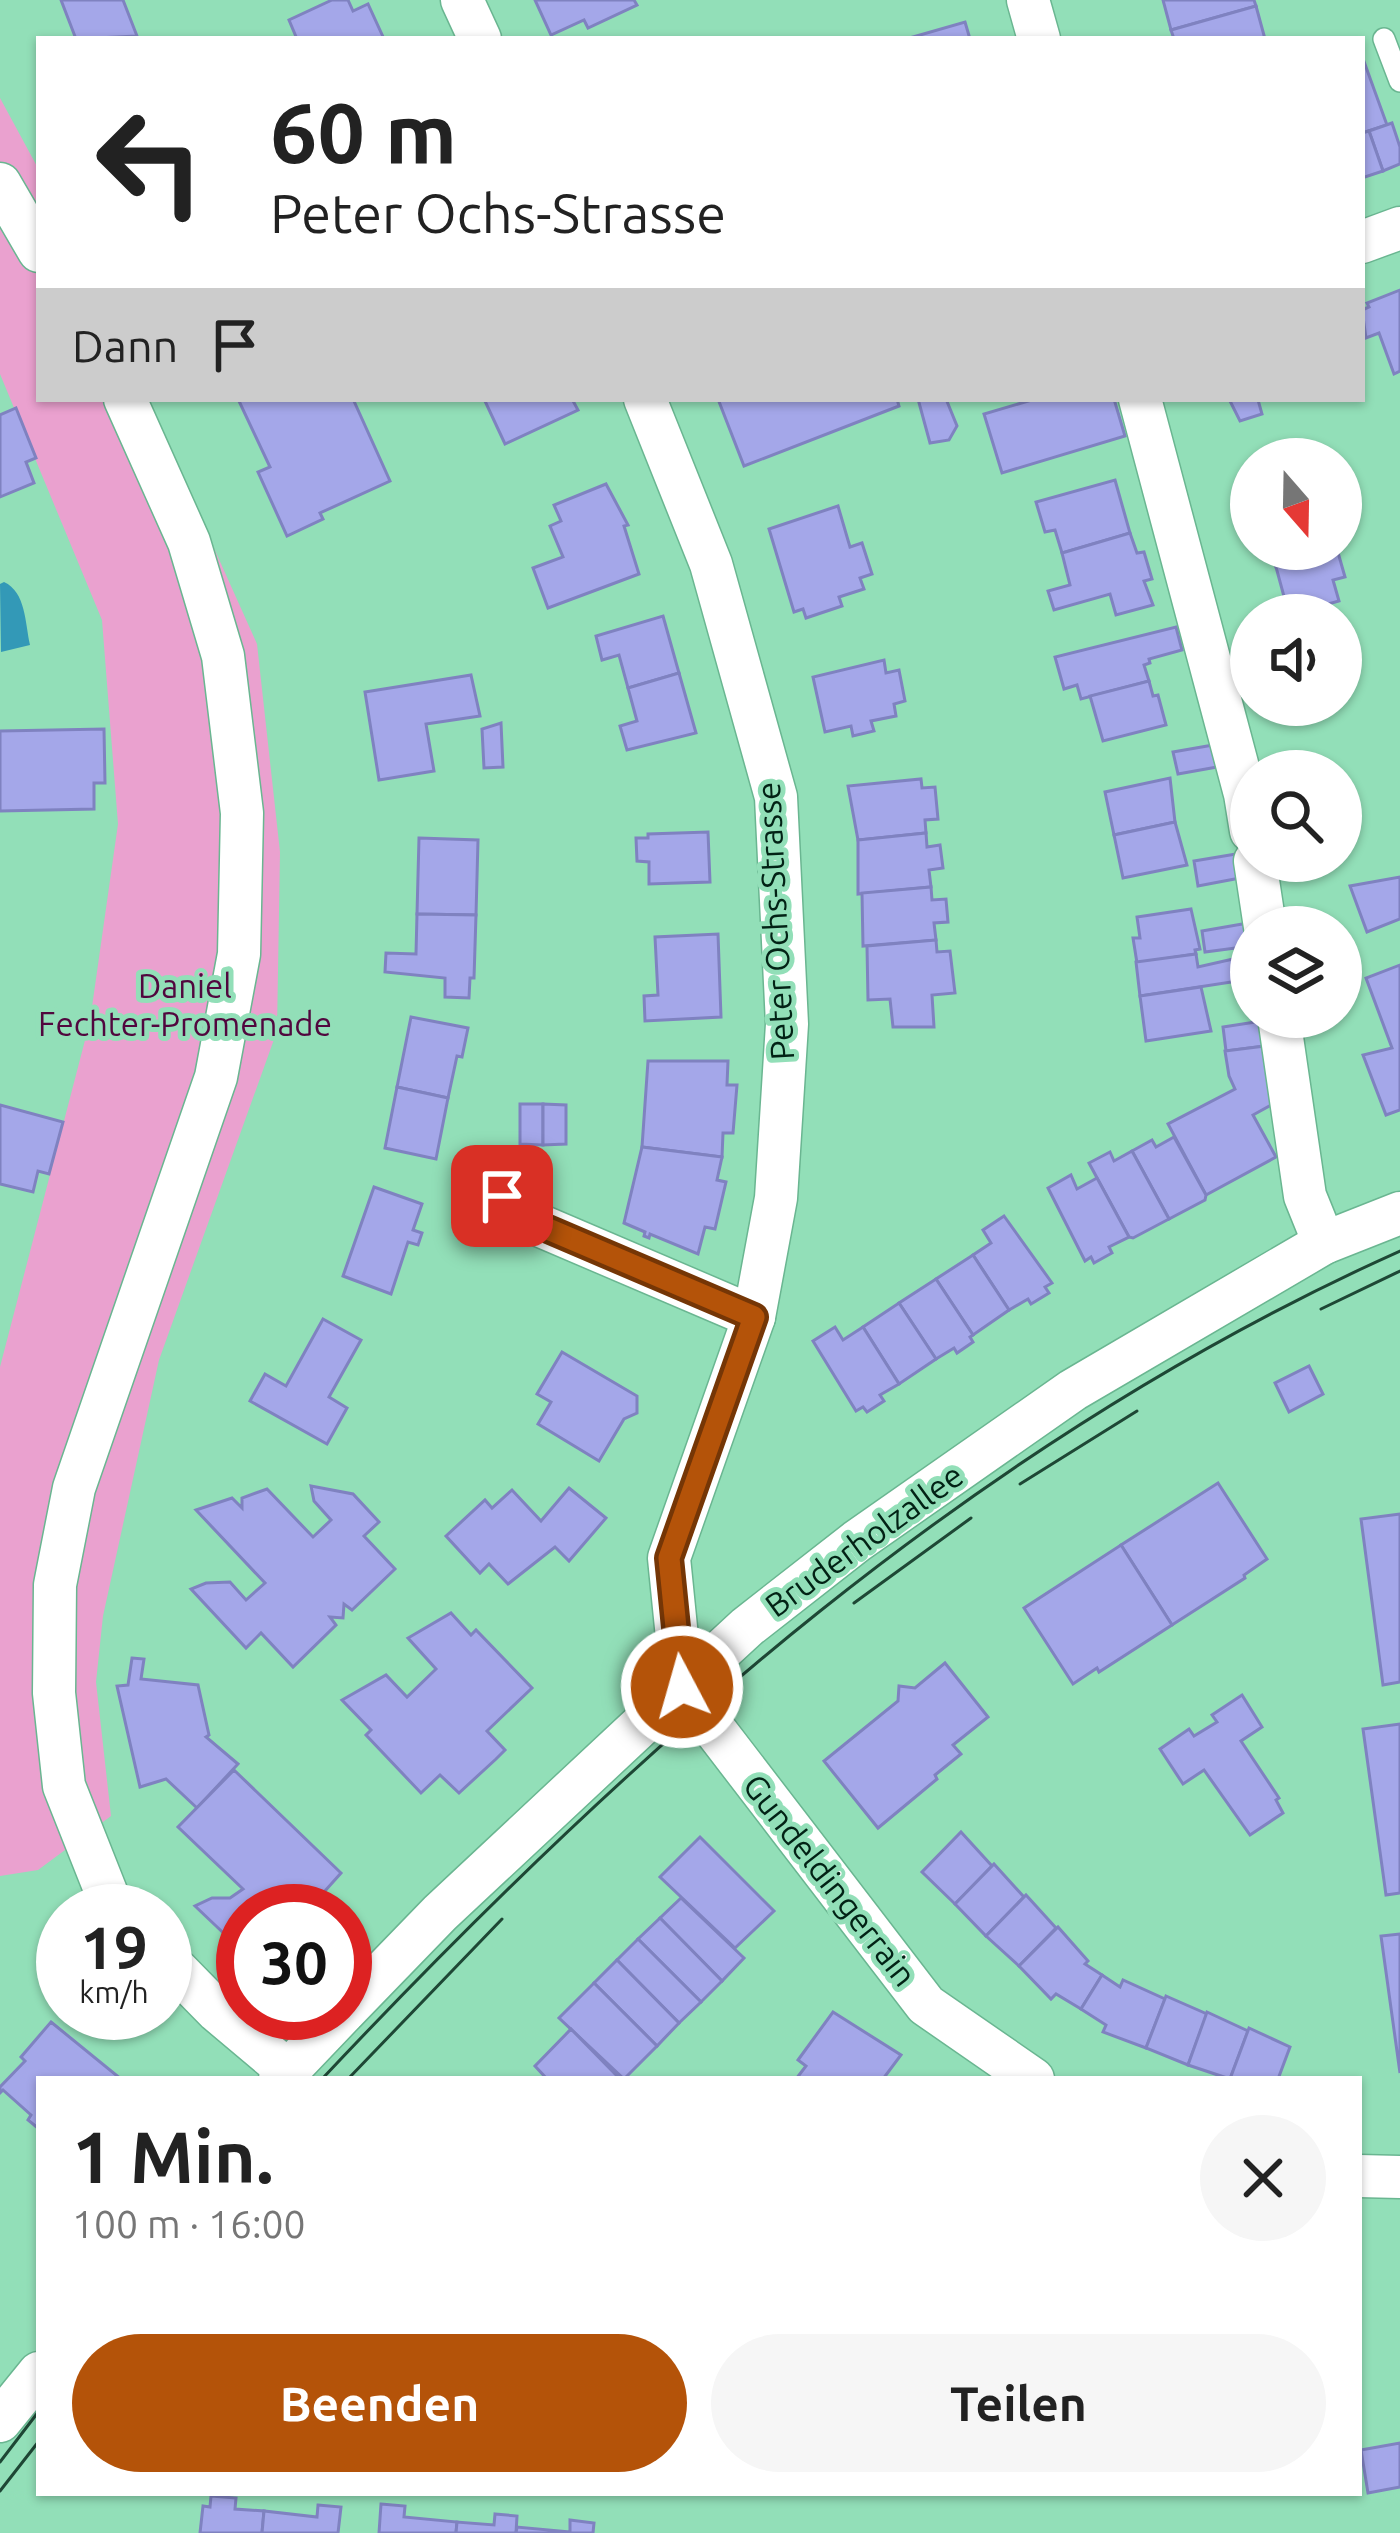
<!DOCTYPE html>
<html lang="de">
<meta charset="utf-8">
<style>
body{margin:0;font-family:Ubuntu,sans-serif;background:#f6f6f6;color:#222;height:100vh;display:flex;flex-direction:column;font-size:45px;white-space:nowrap}
*{box-sizing:border-box;margin:0}
p{font-size:39px;color:#767676}
.icon{flex:none;width:66px;height:66px;fill:none;stroke:currentColor;stroke-width:2;stroke-linecap:round;stroke-linejoin:round}
.map{position:relative;flex:1;overflow:hidden}
.panel{position:absolute;left:36px;top:2076px;width:1326px;height:420px;display:flex;flex-direction:column;background:#fff;border-radius:0px;box-shadow:0 3px 9px #0004}
.panel>*{flex:none}
.banner{position:absolute;left:36px;top:36px;width:1329px;height:366px;border-radius:0px;box-shadow:0 3px 9px #0004;background:#fff;color:#222;overflow:hidden}
.needle{width:78px;rotate:160deg}
.fabs{position:absolute;left:1230px;top:438px;display:grid;gap:24px}
.fabs a{display:grid;place-items:center;width:132px;height:132px;border-radius:50%;background:#fff;box-shadow:0 3px 9px #0004;font-size:60px}
.speed{position:absolute;left:36px;top:1884px;display:flex;gap:24px;font-size:60px;font-weight:700;text-align:center}
.speed>*{display:grid;place-content:center;width:156px;height:156px;border-radius:50%;background:#fff;box-shadow:0 3px 9px #0004;line-height:1}
.speed small{font-size:30px;font-weight:400}
.speed .limit{border:18px solid #d22;background:#fff;color:#111}
.pin{position:absolute;display:grid;place-items:center;width:102px;height:102px;color:#fff;margin:-51px;border-radius:24px;box-shadow:0 6px 18px #0006}
.me{position:absolute;width:132px;margin:-66px;rotate:354deg;stroke-linejoin:round;filter:drop-shadow(0 0 9px #0008)}
.turn{display:flex;align-items:center;gap:42px;height:252px;padding:0 36px;font-size:54px}
.turn .icon{width:156px;height:156px;stroke-width:2.5}
.turn b{display:block;font-size:84px;line-height:102px}
.then{display:flex;align-items:center;height:114px;padding:0 36px;background:#0003;gap:24px;font-size:45px}
.round{display:grid;place-items:center;flex:none;width:126px;height:126px;border-radius:63px;background:#f6f6f6}
.head{display:flex;align-items:center;justify-content:space-between;height:204px;padding:0 36px}
h1{font-size:72px;font-weight:600;line-height:90px}
.button{display:flex;gap:24px;margin-top:auto;padding:24px 36px}
.button a{flex:1;height:138px;border-radius:72px;background:#b45309;color:#fff;font-size:48px;font-weight:600;line-height:138px;text-align:center}
.button a+a{background:#f6f6f6;color:#222}
.map>svg:first-child{display:block}
</style>
<div class="map">
<svg width="1400" height="2533" viewBox="0 0 1400 2533">
<rect width="100%" height="100%" fill="#92dfb8"/>
<path fill="#eaa1cf" d="M0,98L39,170V399H147L257,644L280,852L277,1031L159,1360L103,1616L96,1682L111,1816L38,1870L0,1876V1367L90,1021L118,824L102,620L0,374Z"/>
<path fill="#3399b7" d="M4,582C26,592 25,623 30,645L1,652L0,584Z"/>
<g fill="#a4a7e9" stroke="#7f82c0" stroke-width="3">
<path d="M61,0H123L137,36L76,39Z"/>
<path d="M332,0H348L353,11L368,4L384,39H297L289,20Z"/>
<path d="M535,0H634L637,5L588,28L584,20L551,35Z"/>
<path d="M1163,0H1254L1256,6L1171,30Z"/>
<path d="M1256,6L1265,39H1174L1171,30Z"/>
<path d="M965,22L970,39H906Z"/>
<path d="M1362,56L1387,125L1362,133Z"/>
<path d="M1392,123L1400,147V164L1383,171L1369,131Z"/>
<path d="M1369,131L1383,171L1362,178V133Z"/>
<path d="M1400,290V371L1394,374L1379,333L1366,338L1362,310L1369,307L1367,303Z"/>
<path d="M238,399H353L390,481L320,513L323,519L287,536L258,472L270,467Z"/>
<path d="M484,399H572L578,410L505,444Z"/>
<path d="M718,399H897L899,406L744,466Z"/>
<path d="M918,399H946L957,426L949,440L930,443Z"/>
<path d="M1035,399H1114L1125,436L1002,473L984,414Z"/>
<path d="M1229,399H1263L1258,400L1262,414L1240,421Z"/>
<path d="M16,408L36,458L26,462L34,483L0,497V415Z"/>
<path d="M1115,480L1130,533L1062,553L1055,530L1045,532L1036,502Z"/>
<path d="M606,484L628,525L624,526L639,574L548,608L533,568L563,557L550,526L561,521L554,505Z"/>
<path d="M838,506L850,547L862,543L872,574L860,578L864,589L839,597L842,606L806,618L803,609L794,612L769,529Z"/>
<path d="M1130,533L1137,553L1144,552L1152,579L1144,581L1153,605L1116,615L1110,594L1054,610L1048,591L1070,585L1062,553Z"/>
<path d="M1270,549H1331L1332,551L1276,567Z"/>
<path d="M1337,549L1345,577L1333,580L1339,601L1321,606L1324,615H1289L1276,567Z"/>
<path d="M663,616L679,673L628,688L619,655L602,660L596,636Z"/>
<path d="M1176,627L1182,650L1149,659L1150,663L1144,665L1149,681L1081,699L1077,685L1064,689L1055,657Z"/>
<path d="M884,660L886,673L899,670L905,701L894,704L896,716L871,721L874,731L853,736L851,726L825,732L813,677Z"/>
<path d="M679,673L696,733L627,750L620,726L637,721L628,688Z"/>
<path d="M471,675L480,716L426,724L434,771L379,780L365,692Z"/>
<path d="M1149,681L1153,696L1158,695L1166,725L1103,741L1090,696Z"/>
<path d="M501,723L503,767L484,768L482,729Z"/>
<path d="M104,729L105,783H94V809L0,811V731Z"/>
<path d="M1213,745L1217,767L1178,774L1173,752Z"/>
<path d="M1170,778L1175,822L1114,835L1105,792Z"/>
<path d="M921,779L922,788L935,787L938,819L925,820L926,833L858,840L848,786Z"/>
<path d="M1175,822L1187,865L1123,878L1114,835Z"/>
<path d="M708,832L710,882L649,884V862L637,861L636,838H648V834Z"/>
<path d="M926,833L927,847L940,845L943,868L929,870L931,887L858,894V840Z"/>
<path d="M419,838L478,840L476,915L417,914Z"/>
<path d="M1236,854L1240,878L1198,886L1194,861Z"/>
<path d="M1400,877V919L1367,932L1350,886Z"/>
<path d="M931,887L932,900L946,899L948,922L934,923L936,940L863,946L862,893Z"/>
<path d="M1191,909L1200,949L1195,950L1196,954L1137,963L1133,938H1140L1137,917Z"/>
<path d="M417,914L476,915L474,978H470L469,998L445,997V978L385,972L386,953L416,954Z"/>
<path d="M1248,923L1251,946L1205,952L1202,931Z"/>
<path d="M718,934L721,1017L645,1021L644,996L658,995L655,937Z"/>
<path d="M936,940L937,952L950,951L955,993L932,995L934,1027H893L890,999L868,1000L867,946Z"/>
<path d="M1196,954L1198,967L1251,955V979L1140,996L1136,962Z"/>
<path d="M1400,965V1110L1386,1115L1363,1055L1392,1048L1366,978Z"/>
<path d="M1201,987L1211,1031L1146,1041L1140,996Z"/>
<path d="M411,1017L468,1028L462,1057L457,1056L448,1098L397,1087Z"/>
<path d="M1262,1021L1265,1046L1226,1051L1223,1027Z"/>
<path d="M1265,1046L1271,1105L1253,1115L1276,1157L1206,1195L1168,1124L1235,1089L1229,1076L1225,1051Z"/>
<path d="M648,1061H728L727,1085H737L733,1133H723L722,1157L642,1147Z"/>
<path d="M397,1087L448,1098L436,1159L385,1148Z"/>
<path d="M520,1104H543V1145L520,1144Z"/>
<path d="M543,1104L566,1105V1144L543,1145Z"/>
<path d="M0,1105L63,1122L49,1174L38,1171L33,1192L0,1184Z"/>
<path d="M1174,1137L1206,1195L1205,1200L1169,1219L1132,1151L1152,1140L1156,1147Z"/>
<path d="M642,1147L722,1157L717,1180L726,1182L715,1229L705,1227L698,1254L650,1234L649,1238L644,1236L645,1232L624,1223Z"/>
<path d="M1132,1151L1169,1219L1133,1238L1129,1237L1089,1163L1110,1152L1114,1161Z"/>
<path d="M1071,1175L1077,1189L1097,1178L1129,1237L1109,1247L1112,1253L1094,1263L1091,1257L1085,1261L1048,1188Z"/>
<path d="M374,1187L422,1204L413,1230L422,1233L418,1245L408,1242L391,1294L343,1276Z"/>
<path d="M1004,1216L1052,1283L1045,1287L1049,1293L1031,1304L1028,1299L1009,1310L973,1255L991,1243L983,1230Z"/>
<path d="M973,1255L1009,1310L973,1335L936,1279Z"/>
<path d="M936,1279L973,1335L970,1337L973,1342L957,1353L954,1348L936,1359L899,1303Z"/>
<path d="M899,1303L936,1359L899,1384L863,1327Z"/>
<path d="M323,1319L361,1340L329,1397L347,1408L327,1444L250,1401L265,1374L286,1386Z"/>
<path d="M835,1327L843,1340L863,1327L899,1384L880,1395L884,1401L867,1412L863,1407L856,1411L813,1341Z"/>
<path d="M562,1352L637,1396V1413L624,1419L599,1461L538,1424L551,1402L537,1394Z"/>
<path d="M1309,1366L1323,1394L1289,1412L1275,1383Z"/>
<path d="M1218,1483L1267,1559L1244,1575L1245,1578L1172,1625L1121,1545Z"/>
<path d="M311,1486L353,1494L379,1522L364,1536L395,1569L352,1610L344,1604L343,1618L330,1617L336,1625L293,1667L261,1633L246,1648L191,1589L206,1583L230,1582L246,1600L265,1583L196,1510L232,1498L242,1508V1498L267,1489L313,1537L331,1520L314,1501Z"/>
<path d="M569,1488L606,1518L569,1561L555,1547L508,1584L489,1564L480,1573L446,1536L485,1500L492,1508L512,1490L541,1521Z"/>
<path d="M1400,1514V1682L1383,1685L1361,1519Z"/>
<path d="M1121,1545L1172,1625L1099,1672L1097,1668L1073,1684L1024,1608Z"/>
<path d="M451,1613L471,1635L476,1630L532,1688L487,1731L505,1750L496,1759L459,1793L440,1775L421,1793L366,1735L371,1730L342,1700L386,1675L407,1697L436,1669L408,1638Z"/>
<path d="M132,1658L144,1659L141,1679L198,1685L209,1735L206,1737L238,1764L197,1808L166,1779L140,1787L117,1686L128,1685Z"/>
<path d="M945,1663L988,1717L953,1745L961,1754L935,1775L937,1779L878,1828L824,1761L898,1701L899,1686L915,1688Z"/>
<path d="M1242,1695L1262,1727L1241,1741L1279,1798L1276,1800L1283,1813L1250,1835L1204,1770L1183,1784L1160,1749L1189,1729L1194,1736L1217,1722L1212,1715Z"/>
<path d="M1400,1724V1893L1386,1895L1363,1729Z"/>
<path d="M234,1770L341,1873L324,1892L330,1897L317,1911H243V1967L228,1952L235,1944L195,1906L212,1898H230L243,1889L178,1827Z"/>
<path d="M961,1832L992,1866L955,1904L922,1872Z"/>
<path d="M700,1837L774,1911L735,1948L660,1877Z"/>
<path d="M994,1864L1024,1897L986,1936L955,1904Z"/>
<path d="M1026,1895L1056,1928L1019,1966L986,1936Z"/>
<path d="M681,1898L744,1958L722,1981L660,1918Z"/>
<path d="M660,1918L722,1981L701,2002L638,1939Z"/>
<path d="M1058,1927L1088,1961L1085,1964L1102,1975L1081,2009L1056,1994L1051,1999L1019,1966Z"/>
<path d="M1400,1934V2073L1381,1936Z"/>
<path d="M638,1939L701,2002L679,2023L617,1960Z"/>
<path d="M617,1960L679,2023L657,2046L594,1983Z"/>
<path d="M1102,1975L1120,1987L1123,1980L1165,1999L1146,2048L1103,2032L1106,2025L1081,2009Z"/>
<path d="M594,1983L657,2046L624,2079L559,2018Z"/>
<path d="M1166,1996L1207,2014L1188,2065L1146,2048Z"/>
<path d="M833,2012L901,2055L883,2079H796L806,2066L798,2060Z"/>
<path d="M1207,2012L1248,2031L1230,2079L1188,2065Z"/>
<path d="M51,2022L121,2079H39V2129L28,2120L31,2115L3,2090L0,2093V2087L25,2061L21,2057Z"/>
<path d="M1249,2028L1290,2047L1278,2079H1230Z"/>
<path d="M571,2029L620,2079H547L535,2066Z"/>
<path d="M1400,2443V2487L1368,2493L1361,2450Z"/>
<path d="M211,2496L236,2498L235,2509L264,2511L262,2533H200L203,2506L210,2507Z"/>
<path d="M381,2504L405,2506L404,2517L457,2522L456,2533H379Z"/>
<path d="M318,2505L341,2507L338,2533H262L264,2511L317,2517Z"/>
<path d="M495,2514L517,2516L516,2533H456L457,2522L494,2525Z"/>
<path d="M570,2520L594,2523L593,2533H516L517,2527L570,2532Z"/>
</g>
<g fill="none" stroke-linecap="round" stroke-linejoin="round">
<defs>
<path id="lane" d="M1384,39L1400,81"/>
<g id="street">
<path d="M462,0L480,39"/>
<path d="M1028,0L1039,39"/>
<path d="M0,184L39,251"/>
<path d="M1362,242L1400,228"/>
<path d="M645,399L711,564L776,797L787,1024L776,1198L754,1317L669,1558L682,1687L926,2005L1033,2079"/>
<path d="M1140,399L1245,794L1251,831"/>
<path d="M1255,861L1265,927"/>
<path d="M1279,1017L1305,1196L1324,1243"/>
<path d="M502,1196L541,1226L754,1317"/>
<path d="M119,1911L110,1902L64,1786L54,1693L55,1585L74,1488L216,1077L239,954L242,813L223,656L189,542L125,399"/>
<path d="M165,1958L217,2011L287,2070"/>
<path d="M345,2011L440,1913L682,1687L747,1627L857,1541L1073,1390L1324,1243L1400,1213"/>
<path d="M280,2079L343,2013"/>
<path d="M1359,2176L1400,2177"/>
<path d="M0,2421L39,2373"/>
</g>
</defs>
<use href="#lane" stroke="#6ab691" stroke-width="24"/>
<use href="#street" stroke="#6ab691" stroke-width="45"/>
<use href="#lane" stroke="#fff" stroke-width="21"/>
<use href="#street" stroke="#fff" stroke-width="42"/>
<g stroke="#1e4735" stroke-width="3">
<path d="M1321,1309L1400,1271"/>
<path d="M1020,1484L1137,1411"/>
<path d="M854,1603L971,1518"/>
<path d="M322,2079C636,1745 977,1441 1400,1251"/>
<path d="M348,2079L502,1919"/>
<path d="M0,2462L39,2411"/>
<path d="M0,2491L39,2441"/>
</g>
</g>
<g fill="none" stroke-linecap="round" stroke-linejoin="round">
<defs>
<path id="route" d="M502,1196L541,1226L754,1317L669,1558L682,1687"/>
</defs>
<use href="#route" stroke="#753606" stroke-width="30"/>
<use href="#route" stroke="#b45309" stroke-width="21"/>
</g>
<g text-anchor="middle" stroke-width="10" stroke-linejoin="round" paint-order="stroke">
<g font-size="33" fill="#022215" stroke="#92dfb8">
<text transform="translate(775 921) rotate(-93)" y="12">Peter Ochs-Strasse</text>
<text transform="translate(864 1540) rotate(-36)" y="12">Bruderholzallee</text>
<text transform="translate(830 1880) rotate(52)" y="12">Gundeldingerrain</text>
</g>
<g font-size="33" fill="#51073e" stroke="#92dfb8">
<text x="185" y="998">Daniel<tspan x="185" dy="38">Fechter-Promenade</tspan></text>
</g>
</g>
</svg>
<div class="fabs">
<a><svg class="needle" viewBox="-14 -14 28 28"><path d="M0-13l5 13h-10z" fill="#e53935"/><path d="M0 13l5-13h-10z" fill="#767676"/></svg></a>
<a><svg class="icon" aria-label="sound" viewBox="0 0 24 24"><path d="M4 9h4l5-4v14l-5-4H4zM17 9q2 3 0 6"/></svg></a>
<a><svg class="icon" aria-label="search" viewBox="0 0 24 24"><circle cx="10" cy="10" r="6"/><path d="M15 15l6 6"/></svg></a>
<a><svg class="icon" aria-label="layers" viewBox="0 0 24 24"><path d="M12 4l9 5-9 5-9-5zM3 14l9 5 9-5"/></svg></a>
</div>
<div class="speed"><div>19<small>km/h</small></div><div class="limit">30</div></div>
<div class="pin" style="left:502px;top:1196px;background:#d93025"><svg class="icon" aria-label="arrive" viewBox="0 0 24 24"><path d="M6 21V4h12l-3 4 3 4H6"/></svg></div>
<svg class="me" style="left:682px;top:1687px" viewBox="-20 -20 40 40"><circle r="17" fill="#b45309" stroke="#fff" stroke-width="3"/><path d="M0-11L8 9 0 5-8 9z" fill="#fff"/></svg>
<div class="banner">
<div class="turn"><svg class="icon" aria-label="left" viewBox="0 0 24 24"><path d="M17 20v-9H6M10 6l-5 5 5 5"/></svg><div><b>60 m</b>Peter Ochs-Strasse</div></div>
<div class="then">Dann<svg class="icon" aria-label="arrive" viewBox="0 0 24 24"><path d="M6 21V4h12l-3 4 3 4H6"/></svg></div>
</div>
<section class="panel">
<div class="head"><div><h1>1 Min.</h1><p>100 m · 16:00</p></div><a class="round"><svg class="icon" aria-label="close" viewBox="0 0 24 24"><path d="M6 6l12 12M18 6L6 18"/></svg></a></div>
<div class="button"><a>Beenden</a><a>Teilen</a></div>
</section>
</div>
